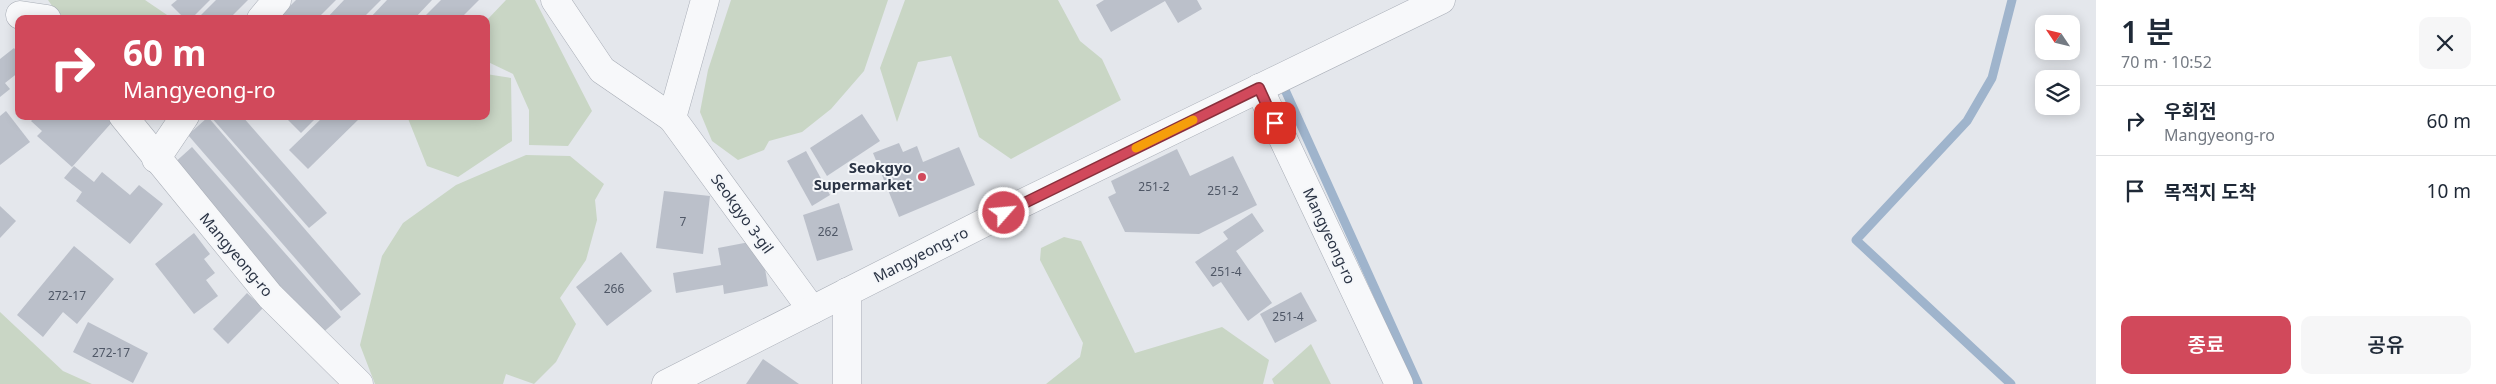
<!DOCTYPE html>
<html lang="ko">
<meta charset="utf-8">
<style>
body{margin:0;font-family:"Noto Sans","Noto Sans KR",sans-serif;background:#f6f6f7;color:#1f2937;height:100vh;display:flex;flex-direction:column;font-size:19px;white-space:nowrap}
*{box-sizing:border-box;margin:0}
p{font-size:16px;color:#747a83}
.icon{flex:none;width:28px;height:28px;fill:none;stroke:currentColor;stroke-width:2;stroke-linecap:round;stroke-linejoin:round}
.map{position:relative;flex:1;overflow:hidden}
.panel{display:flex;flex-direction:column;background:#fff;width:400px}
.panel>*{flex:none}
.hud{position:absolute;left:15px;top:15px;width:475px;height:105px;border-radius:10px;box-shadow:0 2px 12px #0003;background:#d1495b;color:#fff;overflow:hidden}
.needle{width:32px;rotate:305deg}
.buttons{position:absolute;left:2035px;top:15px;display:grid;gap:10px}
.buttons a{display:grid;place-items:center;width:45px;height:45px;border-radius:10px;background:#fff;box-shadow:0 2px 12px #0003;font-size:25px}
.pin{position:absolute;display:grid;place-items:center;width:42px;height:42px;color:#fff;margin:-21px;border-radius:10px;box-shadow:0 2px 8px #0006}
.me{position:absolute;width:55px;margin:-28px;rotate:63deg;stroke-linejoin:round;filter:drop-shadow(0 0 4px #0008)}
.turn{display:flex;align-items:center;gap:18px;height:105px;padding:0 25px;font-size:22px}
.turn .icon{width:65px;height:65px;stroke-width:2.5}
.turn b{display:block;font-size:35px;line-height:42px}
.round{display:grid;place-items:center;flex:none;width:52px;height:52px;border-radius:10px;background:#f6f6f7}
.headline{display:flex;align-items:center;justify-content:space-between;height:85px;padding:0 25px}
h1{font-size:30px;font-weight:600;line-height:38px}
.cta{display:flex;gap:10px;margin-top:auto;padding:10px 25px}
.cta a{flex:1;height:58px;border-radius:10px;background:#d1495b;color:#fff;font-size:20px;font-weight:600;line-height:58px;text-align:center}
.cta a+a{background:#f6f6f7;color:#1f2937}
ul{padding:0;list-style:none}
li{display:flex;align-items:center;gap:15px;height:70px;padding:0 25px;border-top:1px solid #e0e1e3}
li div{flex:1}
li b{display:block;font-size:19px}
li em{font-style:normal}
main{display:flex;flex:1;min-height:0}
.map>svg:first-child{display:block}
</style>
<main>
<div class="map">
<svg width="2096" height="384" viewBox="0 0 2096 384">
<rect width="100%" height="100%" fill="#e4e7ec"/>
<g fill="#c9d6c5">
<path d="M48,0H145L173,19H61Z"/>
<path d="M506,0H535L592,111L568,146L529,145V110L513,74L486,61V21Z"/>
<path d="M731,0H888L864,71L831,109L802,132L769,141L764,150L738,160L712,141L700,112L708,70Z"/>
<path d="M905,0H1058L1080,41L1102,59L1121,100L1011,159L979,137L951,56L918,62L897,122L880,68Z"/>
<path d="M486,74L511,78L512,141L458,177L427,166L407,116H486Z"/>
<path d="M526,155L570,156L604,184L595,200L597,220L586,260L560,298L576,324L556,362L534,384L506,374L503,384H375L360,345L382,256L403,223L456,185Z"/>
<path d="M1064,237L1081,241L1135,353L1222,327L1269,360L1263,384H1046L1080,357L1083,343L1040,260L1041,248Z"/>
<path d="M0,312L63,371L92,384H0Z"/>
<path d="M1311,344L1331,384H1274L1272,379Z"/>
</g>
<g fill="none" stroke-linecap="round" stroke-linejoin="round">
<g stroke="#9fb4cc" stroke-width="9">
<path d="M1281,81L1418,384"/>
<path d="M2011,384L1856,240L1967,121L1992,78L2012,0"/>
</g>
</g>
<g fill="#bbc0ca">
<path d="M177,0H210L191,19H185L171,5Z"/>
<path d="M216,0H248L229,19H197Z"/>
<path d="M296,0H336L317,19H277Z"/>
<path d="M344,0H381L362,19H326Z"/>
<path d="M387,0H432L414,19H369Z"/>
<path d="M441,0H479L460,19H422Z"/>
<path d="M1104,0H1197L1202,9L1178,23L1165,1L1111,32L1096,5Z"/>
<path d="M14,48L19,55V72L5,83L10,89L0,97V59Z"/>
<path d="M6,111L30,142L0,165V116Z"/>
<path d="M862,114L880,141L827,176L810,148Z"/>
<path d="M36,116H110L114,120L72,167L37,136L42,131L31,121Z"/>
<path d="M210,116H242L327,213L309,228Z"/>
<path d="M284,116H318L301,133Z"/>
<path d="M324,116H362L308,169L289,150Z"/>
<path d="M208,117L361,294L341,311L188,135Z"/>
<path d="M899,143L903,152L917,146L923,162L959,147L975,185L899,217L873,153Z"/>
<path d="M192,147L341,317L320,335L172,165Z"/>
<path d="M1177,149L1190,176L1233,156L1257,205L1199,234L1125,232L1108,197L1116,193L1111,181Z"/>
<path d="M806,151L830,195L812,206L787,161Z"/>
<path d="M74,166L94,182L102,172L130,195L139,185L163,204L130,244L76,201L82,192L64,178Z"/>
<path d="M664,191L710,196L703,254L656,248Z"/>
<path d="M839,203L853,250L817,261L803,215Z"/>
<path d="M0,206L16,221L0,238Z"/>
<path d="M1252,213L1264,231L1236,251L1272,303L1248,321L1221,282L1213,287L1195,262L1228,239L1223,232Z"/>
<path d="M194,233L210,254L204,259L215,273L206,280L218,296L194,314L155,264Z"/>
<path d="M760,240L768,286L724,294L723,285L676,293L673,273L721,265L718,248Z"/>
<path d="M74,246L114,279L77,324L63,312L43,337L17,315Z"/>
<path d="M621,252L652,291L607,326L576,287Z"/>
<path d="M1301,292L1317,321L1275,343L1260,314Z"/>
<path d="M247,293L263,308L228,344L213,329Z"/>
<path d="M88,322L148,353L133,383L73,352Z"/>
<path d="M763,359L799,384H746Z"/>
</g>
<g fill="none" stroke-linecap="round" stroke-linejoin="round">
<defs>
<g id="minor">
<path d="M555,0L602,70L672,118"/>
<path d="M705,0L672,118L812,310"/>
<path d="M20,15L47,19"/>
<path d="M261,19L277,0"/>
<path d="M1259,88L1399,384"/>
<path d="M123,116L270,296L359,384"/>
<path d="M156,159L185,116"/>
<path d="M847,384V292"/>
</g>
<path id="tertiary" d="M666,384L1021,204L1441,0"/>
</defs>
<use href="#minor" stroke="#a9aeb7" stroke-width="29"/>
<use href="#tertiary" stroke="#a9aeb7" stroke-width="29"/>
<use href="#minor" stroke="#f7f8fa" stroke-width="28"/>
<use href="#tertiary" stroke="#f7f8fa" stroke-width="28"/>
</g>
<g fill="none" stroke-linecap="round" stroke-linejoin="round">
<defs>
<path id="route" d="M1004,213L1259,88L1275,123"/>
</defs>
<use href="#route" stroke="#882f3b" stroke-width="12"/>
<use href="#route" stroke="#d1495b" stroke-width="9"/>
<path stroke="#f59e0b" stroke-width="9" d="M1136,148L1193,120"/>
</g>
<circle fill="#d1495b" stroke="#f4f6f9" stroke-width="2" cx="922" cy="177" r="5"/>
<g text-anchor="middle" stroke-width="4" stroke-linejoin="round" paint-order="stroke">
<g font-size="12" fill="#4f5766">
<text x="1154" y="191">251-2</text>
<text x="1223" y="195">251-2</text>
<text x="683" y="226">7</text>
<text x="828" y="236">262</text>
<text x="1226" y="276">251-4</text>
<text x="614" y="293">266</text>
<text x="67" y="300">272-17</text>
<text x="1288" y="321">251-4</text>
<text x="111" y="357">272-17</text>
</g>
<g font-size="15" font-weight="bold" fill="#2b3445" stroke="#f4f6f9" text-anchor="end">
<text x="912" y="173">Seokgyo<tspan x="912" dy="17">Supermarket</tspan></text>
</g>
<g font-size="15" fill="#2b3445" stroke="#f4f6f9">
<text transform="translate(742 214) rotate(54)" y="5">Seokgyo 3-gil</text>
<text transform="translate(1329 236) rotate(65)" y="5">Mangyeong-ro</text>
<text transform="translate(236 255) rotate(50)" y="5">Mangyeong-ro</text>
<text transform="translate(921 255) rotate(-27)" y="5">Mangyeong-ro</text>
</g>
</g>
</svg>
<div class="buttons">
<a><svg class="needle" viewBox="-14 -14 28 28"><path d="M0-13l5 13h-10z" fill="#e53935"/><path d="M0 13l5-13h-10z" fill="#747a83"/></svg></a>
<a><svg class="icon" aria-label="layers" viewBox="0 0 24 24"><path d="M12 4l9 5-9 5-9-5zM3 14l9 5 9-5"/></svg></a>
</div>
<div class="pin" style="left:1275px;top:123px;background:#d93025"><svg class="icon" aria-label="arrive" viewBox="0 0 24 24"><path d="M6 21V4h12l-3 4 3 4H6"/></svg></div>
<svg class="me" style="left:1004px;top:213px" viewBox="-20 -20 40 40"><circle r="17" fill="#d1495b" stroke="#fff" stroke-width="3"/><path d="M0-11L8 9 0 5-8 9z" fill="#fff"/></svg>
<div class="hud">
<div class="turn"><svg class="icon" aria-label="right" viewBox="0 0 24 24"><path d="M7 20v-9h11M14 6l5 5-5 5"/></svg><div><b>60 m</b>Mangyeong-ro</div></div>
</div>
</div>
<section class="panel">
<div class="headline"><div><h1>1 분</h1><p>70 m · 10:52</p></div><a class="round"><svg class="icon" aria-label="close" viewBox="0 0 24 24"><path d="M6 6l12 12M18 6L6 18"/></svg></a></div>
<ul>
<li><svg class="icon" aria-label="right" viewBox="0 0 24 24"><path d="M7 20v-9h11M14 6l5 5-5 5"/></svg><div><b>우회전</b><p>Mangyeong-ro</p></div><em>60 m</em></li>
<li><svg class="icon" aria-label="arrive" viewBox="0 0 24 24"><path d="M6 21V4h12l-3 4 3 4H6"/></svg><div><b>목적지 도착</b></div><em>10 m</em></li>
</ul>
<div class="cta"><a>종료</a><a>공유</a></div>
</section>
</main>
